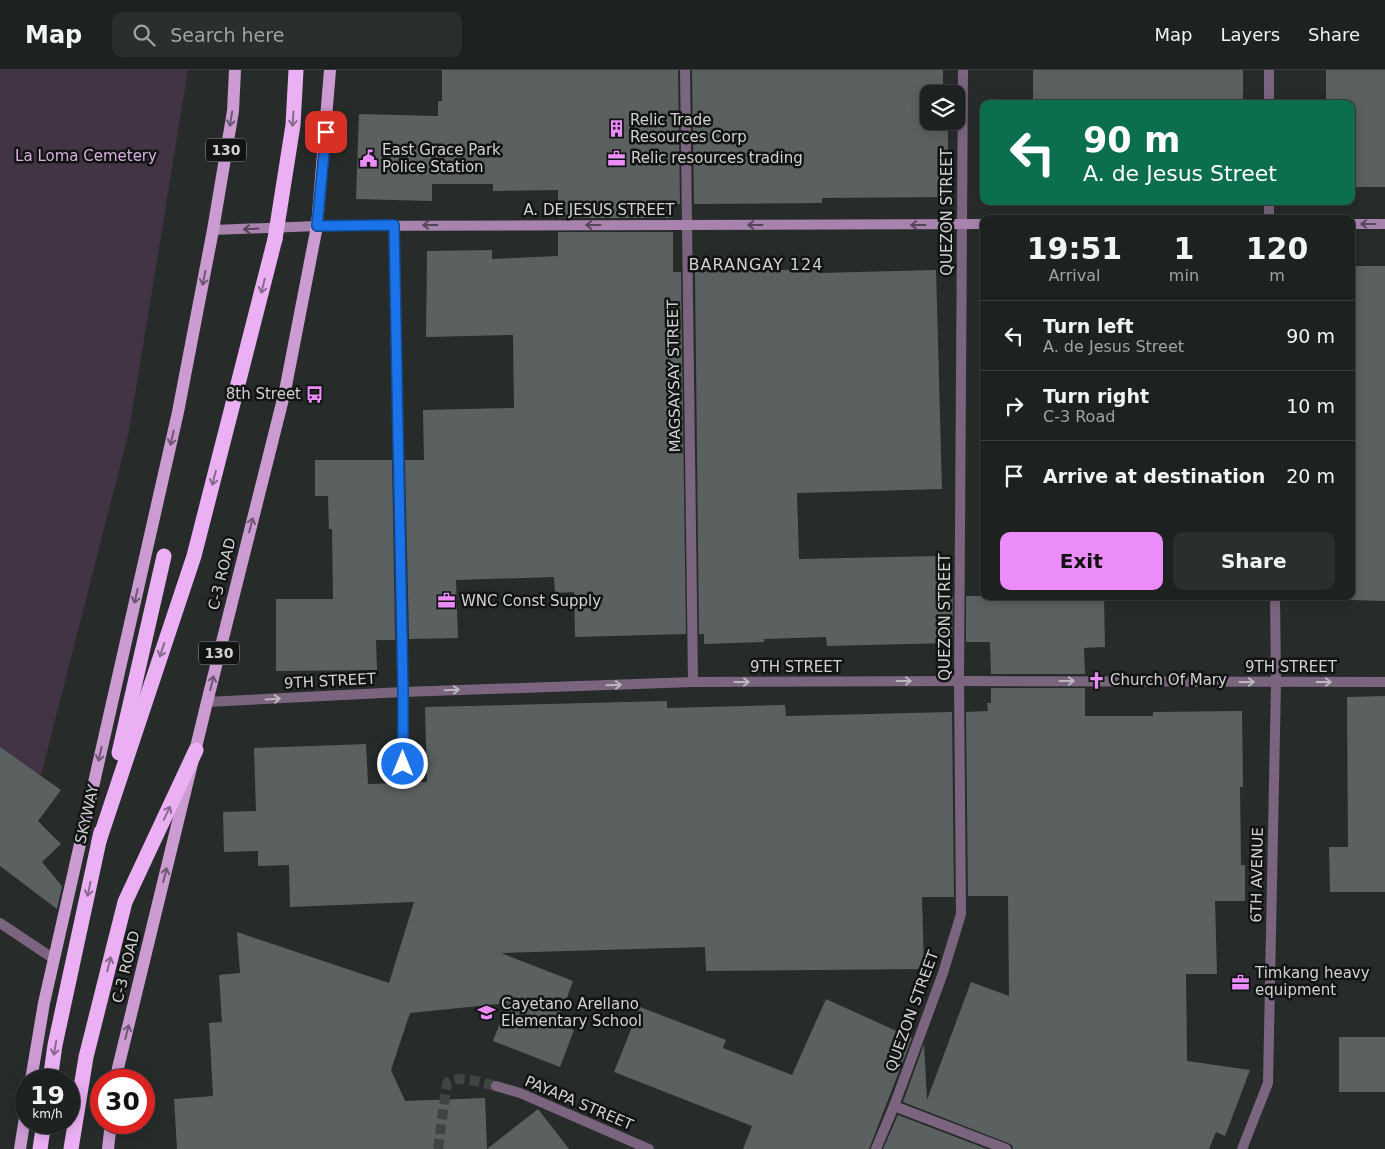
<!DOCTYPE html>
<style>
body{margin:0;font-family:"DejaVu Sans",sans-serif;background:#2a2e2d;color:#f1f3f6;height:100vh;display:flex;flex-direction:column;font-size:19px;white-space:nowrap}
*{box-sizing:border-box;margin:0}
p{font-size:16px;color:#a0a3a5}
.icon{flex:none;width:28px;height:28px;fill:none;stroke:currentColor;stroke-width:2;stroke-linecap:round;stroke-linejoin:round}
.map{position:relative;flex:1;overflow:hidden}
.sheet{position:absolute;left:980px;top:145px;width:375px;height:385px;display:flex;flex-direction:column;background:#1d2120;border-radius:10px;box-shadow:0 2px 12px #0003,0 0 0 1px #3b3e3e}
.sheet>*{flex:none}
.banner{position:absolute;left:980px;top:30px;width:375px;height:105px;border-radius:10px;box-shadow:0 2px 12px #0003,0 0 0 1px #3b3e3e;background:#0b6e4f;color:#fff;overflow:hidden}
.tools{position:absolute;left:920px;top:15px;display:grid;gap:10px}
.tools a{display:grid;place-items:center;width:45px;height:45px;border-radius:10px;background:#1d2120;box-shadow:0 2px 12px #0003,0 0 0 1px #3b3e3e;font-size:25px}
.speed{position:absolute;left:15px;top:999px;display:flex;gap:10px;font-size:25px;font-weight:700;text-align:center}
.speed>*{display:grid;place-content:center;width:65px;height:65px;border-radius:50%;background:#1d2120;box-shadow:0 2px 12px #0003,0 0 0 1px #3b3e3e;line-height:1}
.speed small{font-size:12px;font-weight:400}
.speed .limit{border:8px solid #d22;background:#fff;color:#111}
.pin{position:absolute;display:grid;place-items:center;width:42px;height:42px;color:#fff;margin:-21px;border-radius:10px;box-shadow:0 2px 8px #0006}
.me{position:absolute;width:55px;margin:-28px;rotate:0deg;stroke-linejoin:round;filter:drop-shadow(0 0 4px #0008)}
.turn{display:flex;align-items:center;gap:18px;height:105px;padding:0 20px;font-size:22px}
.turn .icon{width:65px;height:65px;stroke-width:2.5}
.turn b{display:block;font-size:35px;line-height:42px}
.eta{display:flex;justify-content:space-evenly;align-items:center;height:85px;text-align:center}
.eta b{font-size:30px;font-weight:600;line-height:35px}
.action{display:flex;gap:10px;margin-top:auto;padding:10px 20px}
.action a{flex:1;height:58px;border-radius:10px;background:#ec8cfa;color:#111;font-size:20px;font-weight:600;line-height:58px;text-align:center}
.action a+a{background:#2a2e2d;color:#f1f3f6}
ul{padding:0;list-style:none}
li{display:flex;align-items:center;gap:15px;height:70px;padding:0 20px;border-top:1px solid #3b3e3e}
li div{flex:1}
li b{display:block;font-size:19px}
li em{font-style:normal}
header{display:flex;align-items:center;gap:30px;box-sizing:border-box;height:70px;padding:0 25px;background:#1d2120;border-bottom:1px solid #3b3e3e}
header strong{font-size:24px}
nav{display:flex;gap:28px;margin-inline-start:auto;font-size:18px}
.search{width:350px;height:45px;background:#2a2e2d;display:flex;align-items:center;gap:12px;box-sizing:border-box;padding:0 18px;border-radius:10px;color:#a0a3a5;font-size:19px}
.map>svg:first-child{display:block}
</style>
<header>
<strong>Map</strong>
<div class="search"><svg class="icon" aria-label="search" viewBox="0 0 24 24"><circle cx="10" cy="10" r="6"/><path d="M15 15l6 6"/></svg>Search here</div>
<nav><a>Map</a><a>Layers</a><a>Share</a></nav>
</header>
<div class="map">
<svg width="1385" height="1079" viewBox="0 0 1385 1079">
<rect width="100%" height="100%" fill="#272c2b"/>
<path fill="#433445" d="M0,0H188L129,361L41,705L0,686Z"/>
<g fill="#5b6160">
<path d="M442,0H678L680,134H672V148H558V120L493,121V114H432V131L356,129L359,44L438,46V31H442Z"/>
<path d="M692,0H943V24H929V51H948V127L822,128V133L694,134Z"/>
<rect x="1033" y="0" width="210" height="34"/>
<path d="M1326,0H1385V117H1351V34H1326Z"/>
<path d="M558,162H673V202H681L686,564L575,567L574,522L555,523L554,507L456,510L458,568L409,569L405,390H424L423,340L514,338L513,265L426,267L427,181L492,180V189L558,186Z"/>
<path d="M1351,196H1385V531L1351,530Z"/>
<path d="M819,199V203L936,200L942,419L797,423L799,489L938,486V526H953L952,573L827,576L826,567L764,569V572L704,574V564H699L695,202Z"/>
<path d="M315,390H392L395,570H376L377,600L276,601V529H333L332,459H329L328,426H315Z"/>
<path d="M966,526H1104L1105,577L1084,578L1085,604H991L990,572H966Z"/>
<path d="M991,618H1085V646H1153V642L1242,641L1243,717H1240L1241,795H1245V831H1215L1217,904H1186L1187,991L1250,1000L1225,1066L1216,1062L1209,1079H1013L1012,1075L1008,1073L903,1032L924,974L927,1030L971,912L1009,926L1008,826H968L966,642L988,641L987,633H991Z"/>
<path d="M1385,626V822H1330L1329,777H1348L1347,627Z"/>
<path d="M667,631V638L785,635L786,646L952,642L954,827H922L924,899L706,901L705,877L501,883L573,911L558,953L574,960L560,997L493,971L508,933L410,943L391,1000L405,1031L485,1028L487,1079H177L174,1029L213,1026L209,953L222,952L219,905L240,903L237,862L389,913L414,832L290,837L289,795L258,796V781L224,782L223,742L256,741L254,678L366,674L368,714L427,712L425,637Z"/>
<path d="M0,677L61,720L38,751L61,774L42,792L62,816L57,839L0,796Z"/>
<path d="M826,929L912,968L869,1079H743L752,1056L614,1002L640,937L726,970L723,978L792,1005Z"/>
<rect x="1339" y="967" width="46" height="55"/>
<path d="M538,1039L569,1079H487Z"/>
<path d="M898,1045L987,1079H883Z"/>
</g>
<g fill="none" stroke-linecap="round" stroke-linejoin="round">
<path stroke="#404544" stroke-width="10" stroke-dasharray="10 5" stroke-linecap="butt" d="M438,1079L447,1013C460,1004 481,1013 496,1016"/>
<g stroke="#7b647e" stroke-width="10">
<path d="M685,0L693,612"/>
<path d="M1269,34V0"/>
<path d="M1269,149V131"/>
<path d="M394,155L403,622V694"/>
<path d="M207,632L403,622L693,612L959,611L1385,612"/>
<path d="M0,853L54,889"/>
<path d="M496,1016L520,1023L649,1079"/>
<path d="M894,1036L1006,1079"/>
<path d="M876,1079L894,1036L943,903L961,844L959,611L963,0"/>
<path d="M1242,1079L1268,1013L1276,612L1275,526"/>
</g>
<g stroke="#a883ae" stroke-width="10">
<path d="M1351,154H1385"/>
<path d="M213,160L317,156L984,154"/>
</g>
<g stroke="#cb9bd2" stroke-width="12">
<path d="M31,1010L44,933L178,342L213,160L233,41L235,0"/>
<path d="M116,1010L118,998L207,632L285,321L317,156L330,0"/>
<path d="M20,1079L26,1041"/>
<path d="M108,1079L111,1052"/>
</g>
<g stroke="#ebb0f4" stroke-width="15">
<path d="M119,683L164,486"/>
<path d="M99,771L194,486L275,169"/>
<path d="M50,1010L55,975L101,762"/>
<path d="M40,1079L44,1052"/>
<path d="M71,1079L86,987L125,832L196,680"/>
</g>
<path stroke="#ebb0f4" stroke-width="15" d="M275,169L293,55L296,0"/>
</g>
<defs><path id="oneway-shaft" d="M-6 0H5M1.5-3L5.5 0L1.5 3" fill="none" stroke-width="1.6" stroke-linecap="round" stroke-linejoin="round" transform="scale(1.25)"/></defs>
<g stroke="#6e5873">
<use href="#oneway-shaft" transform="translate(231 49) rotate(99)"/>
<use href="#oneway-shaft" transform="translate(204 208) rotate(101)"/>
<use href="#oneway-shaft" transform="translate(172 368) rotate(103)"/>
<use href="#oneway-shaft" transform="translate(251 455) rotate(-76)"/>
<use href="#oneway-shaft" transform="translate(136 526) rotate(103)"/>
<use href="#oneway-shaft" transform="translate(212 613) rotate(-76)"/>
<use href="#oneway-shaft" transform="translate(100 684) rotate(103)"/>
<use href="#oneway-shaft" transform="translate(165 805) rotate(-76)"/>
<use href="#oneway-shaft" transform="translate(127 962) rotate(-76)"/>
</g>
<g stroke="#896a8f">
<use href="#oneway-shaft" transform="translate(293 49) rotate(94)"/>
<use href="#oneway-shaft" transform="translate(263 216) rotate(104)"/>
<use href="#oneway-shaft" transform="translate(214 408) rotate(104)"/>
<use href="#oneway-shaft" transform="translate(162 580) rotate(108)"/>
<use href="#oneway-shaft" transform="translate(167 743) rotate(-65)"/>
<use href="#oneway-shaft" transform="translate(89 819) rotate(102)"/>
<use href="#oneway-shaft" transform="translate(109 894) rotate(-76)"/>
<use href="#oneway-shaft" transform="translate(55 978) rotate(100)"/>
</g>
<g stroke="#564659">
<use href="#oneway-shaft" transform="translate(1368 154) rotate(180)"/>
<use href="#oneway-shaft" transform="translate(430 155) rotate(180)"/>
<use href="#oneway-shaft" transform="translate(593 155) rotate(180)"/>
<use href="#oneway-shaft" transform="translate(755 155) rotate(180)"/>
<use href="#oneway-shaft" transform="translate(918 155) rotate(180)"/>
<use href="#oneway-shaft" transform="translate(251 159) rotate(177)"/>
</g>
<g stroke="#bbb7bd">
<use href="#oneway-shaft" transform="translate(904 611)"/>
<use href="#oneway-shaft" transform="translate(1067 611)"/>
<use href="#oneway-shaft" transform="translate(742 612)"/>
<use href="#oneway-shaft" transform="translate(1247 612)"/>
<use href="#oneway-shaft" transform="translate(1324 612)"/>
<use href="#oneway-shaft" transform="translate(614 615) rotate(-2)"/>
<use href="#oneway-shaft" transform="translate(452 620) rotate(-2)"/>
<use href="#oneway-shaft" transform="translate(273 629) rotate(-3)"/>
</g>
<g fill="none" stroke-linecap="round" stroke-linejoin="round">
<defs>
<path id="route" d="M326,62L317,156L394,155L403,622V694"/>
</defs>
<use href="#route" stroke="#114b97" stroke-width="12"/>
<use href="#route" stroke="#1a73e8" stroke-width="9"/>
</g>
<defs>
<symbol id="building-bare" viewBox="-9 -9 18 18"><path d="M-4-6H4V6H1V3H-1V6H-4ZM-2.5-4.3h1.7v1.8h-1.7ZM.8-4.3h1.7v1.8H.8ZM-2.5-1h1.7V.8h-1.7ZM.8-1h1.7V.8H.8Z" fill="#ec8cfa" stroke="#121414" stroke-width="2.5" paint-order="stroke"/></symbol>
<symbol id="office-bare" viewBox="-9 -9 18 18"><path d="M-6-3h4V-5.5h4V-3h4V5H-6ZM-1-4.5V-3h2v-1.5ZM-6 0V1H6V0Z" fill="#ec8cfa" stroke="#121414" stroke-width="2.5" paint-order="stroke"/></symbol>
<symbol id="civic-bare" viewBox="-9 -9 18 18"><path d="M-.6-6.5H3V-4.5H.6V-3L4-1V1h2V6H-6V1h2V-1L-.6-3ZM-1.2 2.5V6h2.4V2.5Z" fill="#ec8cfa" stroke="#121414" stroke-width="2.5" paint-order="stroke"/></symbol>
<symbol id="bus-bare" viewBox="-9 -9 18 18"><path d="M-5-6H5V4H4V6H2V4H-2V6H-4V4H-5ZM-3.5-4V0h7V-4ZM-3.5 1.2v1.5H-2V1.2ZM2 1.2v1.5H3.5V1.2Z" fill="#ec8cfa" stroke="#121414" stroke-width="2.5" paint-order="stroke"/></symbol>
<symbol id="church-bare" viewBox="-9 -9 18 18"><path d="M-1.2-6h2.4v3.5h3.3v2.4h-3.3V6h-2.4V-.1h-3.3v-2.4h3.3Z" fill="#ec8cfa" stroke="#121414" stroke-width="2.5" paint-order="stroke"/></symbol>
<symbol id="school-bare" viewBox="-9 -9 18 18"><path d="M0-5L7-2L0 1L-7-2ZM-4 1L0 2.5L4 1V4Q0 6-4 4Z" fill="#ec8cfa" stroke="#121414" stroke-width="2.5" paint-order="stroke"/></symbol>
</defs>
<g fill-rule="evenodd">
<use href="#building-bare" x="604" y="46" width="25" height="25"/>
<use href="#office-bare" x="604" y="76" width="25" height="25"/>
<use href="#civic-bare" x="356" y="76" width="25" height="25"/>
<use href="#bus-bare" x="302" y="312" width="25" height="25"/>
<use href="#office-bare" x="434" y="518" width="25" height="25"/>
<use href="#church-bare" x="1084" y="598" width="25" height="25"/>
<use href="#office-bare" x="1228" y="900" width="25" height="25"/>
<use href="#school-bare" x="474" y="930" width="25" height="25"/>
</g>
<g text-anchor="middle" stroke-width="5" stroke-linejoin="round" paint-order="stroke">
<g fill="#121414" stroke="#979a99" stroke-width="1">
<rect x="206" y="68.5" width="40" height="23" rx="4"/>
<rect x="199" y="571.5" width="40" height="23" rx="4"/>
</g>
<g font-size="14" font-weight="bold" fill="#d0d3d2">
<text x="226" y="85">130</text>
<text x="219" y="588">130</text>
</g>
<g font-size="15" fill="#d0d3d2" stroke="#121414" text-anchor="start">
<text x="630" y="55">Relic Trade<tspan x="630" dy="17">Resources Corp</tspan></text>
<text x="382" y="85">East Grace Park<tspan x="382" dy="17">Police Station</tspan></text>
<text x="631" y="93">Relic resources trading</text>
<text x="301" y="329" text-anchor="end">8th Street</text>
<text x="461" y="536">WNC Const Supply</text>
<text x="1110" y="615">Church Of Mary</text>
<text x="1255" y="908">Timkang heavy<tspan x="1255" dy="17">equipment</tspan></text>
<text x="501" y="939">Cayetano Arellano<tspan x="501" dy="17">Elementary School</tspan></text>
</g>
<g font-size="15" fill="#dbb0e1" stroke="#121414">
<text x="86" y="91">La Loma Cemetery</text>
</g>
<g font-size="15" fill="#d0d3d2" stroke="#121414">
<text x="599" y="145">A. DE JESUS STREET</text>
<text transform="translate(947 142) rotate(-90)" y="5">QUEZON STREET</text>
<text transform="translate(674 306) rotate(-91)" y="5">MAGSAYSAY STREET</text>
<text transform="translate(222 504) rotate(-76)" y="5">C-3 ROAD</text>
<text transform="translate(945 547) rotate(-90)" y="5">QUEZON STREET</text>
<text x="796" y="602">9TH STREET</text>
<text x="1291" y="602">9TH STREET</text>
<text transform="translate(330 611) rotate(-3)" y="5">9TH STREET</text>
<text transform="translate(87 744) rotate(-77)" y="5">SKYWAY</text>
<text transform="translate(1257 805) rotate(-89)" y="5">6TH AVENUE</text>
<text transform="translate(126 897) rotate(-76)" y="5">C-3 ROAD</text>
<text transform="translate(912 941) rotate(-70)" y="5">QUEZON STREET</text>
<text transform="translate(579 1033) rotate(23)" y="5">PAYAPA STREET</text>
</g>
<g font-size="16" letter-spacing="1" fill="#d0d3d2" stroke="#121414">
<text x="756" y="200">BARANGAY 124</text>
</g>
</g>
</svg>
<div class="tools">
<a><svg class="icon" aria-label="layers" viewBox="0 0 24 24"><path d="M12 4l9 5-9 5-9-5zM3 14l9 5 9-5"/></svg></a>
</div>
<div class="speed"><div>19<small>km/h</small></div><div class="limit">30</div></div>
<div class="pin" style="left:326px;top:62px;background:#d93025"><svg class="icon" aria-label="arrive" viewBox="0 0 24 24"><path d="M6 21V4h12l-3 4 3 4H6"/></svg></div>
<svg class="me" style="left:403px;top:694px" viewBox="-20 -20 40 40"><circle r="17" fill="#1a73e8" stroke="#fff" stroke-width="3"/><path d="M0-11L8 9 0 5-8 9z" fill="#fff"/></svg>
<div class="banner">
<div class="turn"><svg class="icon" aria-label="left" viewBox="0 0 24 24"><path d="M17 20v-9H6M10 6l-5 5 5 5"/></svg><div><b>90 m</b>A. de Jesus Street</div></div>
</div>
<section class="sheet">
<div class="eta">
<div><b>19:51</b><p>Arrival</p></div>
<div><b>1</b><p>min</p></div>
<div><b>120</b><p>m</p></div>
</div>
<ul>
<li><svg class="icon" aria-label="left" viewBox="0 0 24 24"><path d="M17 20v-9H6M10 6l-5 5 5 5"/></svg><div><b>Turn left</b><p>A. de Jesus Street</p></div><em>90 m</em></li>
<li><svg class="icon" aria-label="right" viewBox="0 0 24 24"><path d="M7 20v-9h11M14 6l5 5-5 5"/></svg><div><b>Turn right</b><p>C-3 Road</p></div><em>10 m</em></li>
<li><svg class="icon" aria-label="arrive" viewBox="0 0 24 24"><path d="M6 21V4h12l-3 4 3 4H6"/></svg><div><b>Arrive at destination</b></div><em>20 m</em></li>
</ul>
<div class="action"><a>Exit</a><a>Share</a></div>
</section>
</div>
